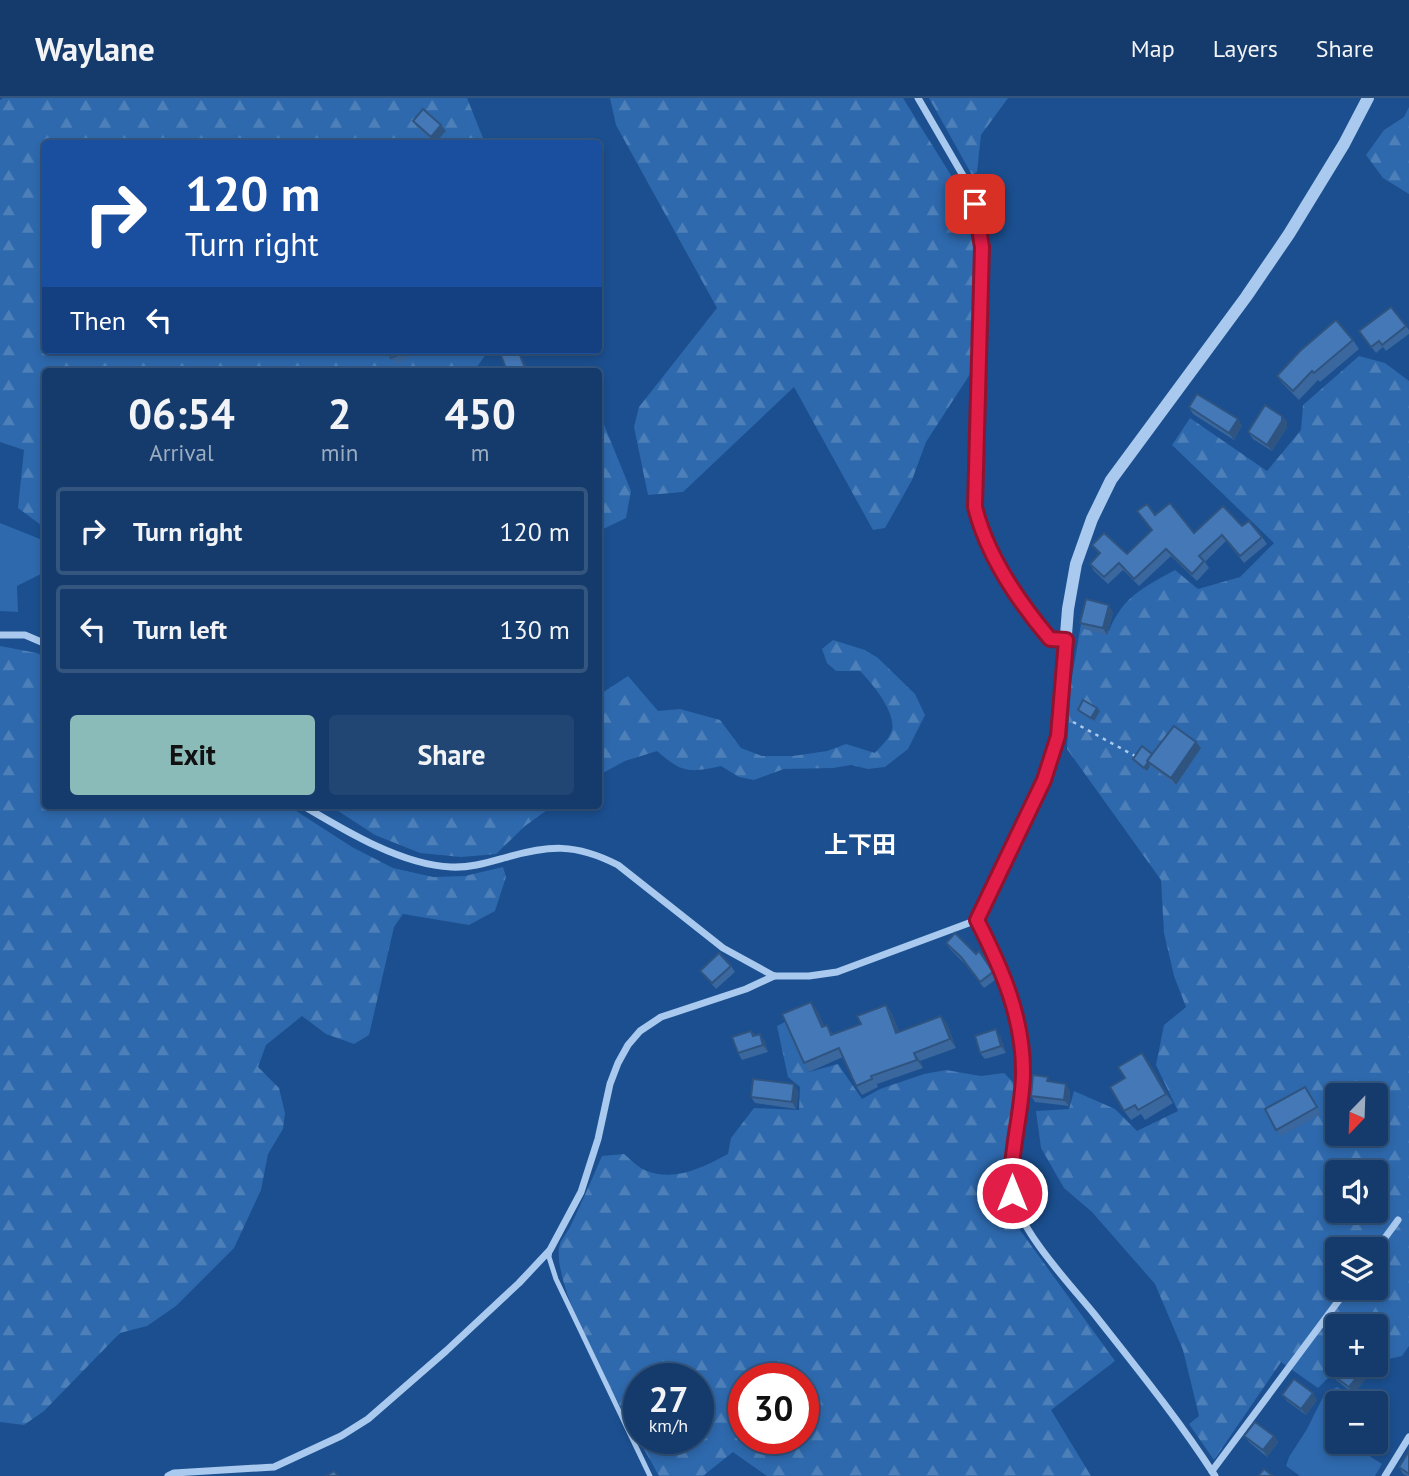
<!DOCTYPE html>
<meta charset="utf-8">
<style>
body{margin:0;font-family:"PT Sans","Noto Sans JP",sans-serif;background:#214673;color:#f1f3f6;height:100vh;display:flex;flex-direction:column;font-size:26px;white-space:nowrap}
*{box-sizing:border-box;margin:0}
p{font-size:23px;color:#9dadc1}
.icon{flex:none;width:38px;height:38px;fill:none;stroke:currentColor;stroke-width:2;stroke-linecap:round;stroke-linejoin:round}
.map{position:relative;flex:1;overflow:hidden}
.panel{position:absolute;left:42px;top:270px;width:560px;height:441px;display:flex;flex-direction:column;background:#143b6b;border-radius:7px;box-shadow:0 4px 10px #0003,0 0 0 2px #33557e}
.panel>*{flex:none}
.guide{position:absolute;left:42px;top:42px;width:560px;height:214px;border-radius:7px;box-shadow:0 4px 10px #0003,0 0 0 2px #33557e;background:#1a4fa0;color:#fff;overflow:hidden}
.needle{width:46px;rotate:203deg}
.fabs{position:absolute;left:1325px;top:985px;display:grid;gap:14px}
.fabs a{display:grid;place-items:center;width:63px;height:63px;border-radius:7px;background:#143b6b;box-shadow:0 4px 10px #0003,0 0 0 2px #33557e;font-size:35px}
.speed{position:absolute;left:623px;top:1265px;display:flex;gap:14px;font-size:35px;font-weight:700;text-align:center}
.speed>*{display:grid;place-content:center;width:91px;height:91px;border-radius:50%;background:#143b6b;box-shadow:0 4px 10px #0003,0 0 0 2px #33557e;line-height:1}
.speed small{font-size:18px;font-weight:400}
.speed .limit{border:10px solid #d22;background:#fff;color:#111}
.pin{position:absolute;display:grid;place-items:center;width:60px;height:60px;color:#fff;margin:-30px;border-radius:14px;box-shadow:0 4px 10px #0006}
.me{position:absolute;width:77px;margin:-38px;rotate:0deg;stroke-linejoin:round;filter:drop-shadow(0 0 5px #0008)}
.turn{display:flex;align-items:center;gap:24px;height:147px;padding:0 28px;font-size:32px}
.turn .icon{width:91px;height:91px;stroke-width:2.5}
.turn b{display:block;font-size:49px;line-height:60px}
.then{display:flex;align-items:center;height:66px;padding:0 28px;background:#0003;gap:14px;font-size:26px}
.eta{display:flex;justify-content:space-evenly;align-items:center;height:119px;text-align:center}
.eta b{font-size:42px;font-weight:700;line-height:49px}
.cta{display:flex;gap:14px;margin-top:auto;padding:14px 28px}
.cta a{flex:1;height:80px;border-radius:7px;background:#8bbbb9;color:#111;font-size:28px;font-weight:700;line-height:80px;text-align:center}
.cta a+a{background:#214673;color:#f1f3f6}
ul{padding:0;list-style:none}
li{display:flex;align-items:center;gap:21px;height:88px;margin:0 14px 10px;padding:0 14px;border:4px solid #33557e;border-radius:7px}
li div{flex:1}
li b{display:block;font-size:26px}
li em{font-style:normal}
header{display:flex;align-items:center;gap:42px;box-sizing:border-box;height:98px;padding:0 35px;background:#143b6b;border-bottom:2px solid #33557e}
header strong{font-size:33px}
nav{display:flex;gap:38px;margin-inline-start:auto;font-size:24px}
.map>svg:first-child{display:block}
</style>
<header>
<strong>Waylane</strong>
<nav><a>Map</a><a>Layers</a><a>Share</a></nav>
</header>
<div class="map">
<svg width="1409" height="1378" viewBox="0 0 1409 1378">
<defs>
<pattern id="forest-firs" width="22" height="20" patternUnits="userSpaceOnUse" patternTransform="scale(1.75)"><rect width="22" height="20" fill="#2e69ad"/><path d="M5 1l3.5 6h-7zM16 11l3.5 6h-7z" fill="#4d80b9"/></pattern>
</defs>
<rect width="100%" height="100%" fill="#1b4f8f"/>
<g fill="#2e69ad">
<path d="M0,425L45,443V474L17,488L18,514L0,513Z"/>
<path d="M1337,1289L1359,1302V1305L1337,1306V1344H1348L1382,1366L1375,1378H1300L1286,1368L1289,1359L1307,1331L1324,1297Z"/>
</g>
<g fill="url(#forest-firs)" fill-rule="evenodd">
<path d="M3,0H467L485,45L46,46V252H489L474,273H46L45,430L18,410L24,352L0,344V2Z"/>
<path d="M610,0H903L970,108L976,156L974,270L926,344L912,382L885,430L873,432L794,289L683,394L648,397L634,329L639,309L717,210L616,27Z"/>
<path d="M929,0H1008L981,37L977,74L972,77Z"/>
<path d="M1409,9V96L1383,80L1366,57L1384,32L1404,19Z"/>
<path d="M1359,258L1385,265L1409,283V1248L1402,1258L1384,1262L1376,1254V1228H1337V1267H1341L1318,1290L1281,1264L1214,1362L1189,1326L1199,1318L1183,1252L1155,1186L1092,1114L1064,1090L1041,1050L1036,1013L1069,1011L1074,993L1115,1011L1137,1033L1178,1013L1156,967L1164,927L1186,909L1174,878L1164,835L1161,782L1067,651L1071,585L1081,526L1109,533C1123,498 1143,490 1175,472L1198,491L1240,479L1274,445L1172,347L1190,320L1267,373L1301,332L1303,307ZM1337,998H1376V1036H1337ZM1337,1074H1376V1113H1337ZM1337,1152H1376V1190H1337Z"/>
<path d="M598,312L631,393L626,420L599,433Z"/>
<path d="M833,542L865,552L878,560L915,596L925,617L908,651L885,669L868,671L851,667L833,670L784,671L754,682L739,679L721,668C689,675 682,675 657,653L625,663L599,677V597L628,578L658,613L680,611L720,622L741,650L762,658H793L827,653L846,646L875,655C881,648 890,640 892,632C896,614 872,585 860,573H836L827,565L822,551Z"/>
<path d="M0,548L37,555L45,559L46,707H287L352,749L393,770L433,779L465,778L503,769L506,779L495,813L469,827L403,816L394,829L369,937L354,946L326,936L302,918L266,947L258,969L279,990L285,1015L283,1031L268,1056L261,1092L234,1150L176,1208L147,1228L120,1235L44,1313L24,1327L0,1324Z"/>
<path d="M329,707H554L525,728L496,756L461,759L420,755L375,737Z"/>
<path d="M785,924L809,974L838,966L862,1001L880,991L924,976L946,972L981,978L1004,975L1017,988L1006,1066V1094L1017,1128L1115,1263L1051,1312L1091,1378H767L733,1354L703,1378H659C634,1331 553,1198 559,1150C560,1142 568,1134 571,1127C582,1104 592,1081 602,1058L624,1056C631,1062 639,1070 647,1073C676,1084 703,1069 728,1056L731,1040L754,1010L799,1012L800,989L788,979L777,928ZM639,1281H698V1340H639ZM744,1281H803V1340H744Z"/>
</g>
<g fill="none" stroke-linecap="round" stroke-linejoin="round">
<path stroke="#a9c9ee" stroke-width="2.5" stroke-dasharray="3.5 5" stroke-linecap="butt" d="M1073,624L1135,658"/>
<path stroke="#a9c9ee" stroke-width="5" d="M550,1152L549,1159L556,1181L650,1378"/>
<g stroke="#a9c9ee" stroke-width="7">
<path d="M918,0L965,81L976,106L982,149L975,409C987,458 1018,503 1050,541L1066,542"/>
<path d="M0,537H25L46,546"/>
<path d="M302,707C344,732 401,767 451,769C469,770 486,765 504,760C549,747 575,745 618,767L723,850L774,878H809L837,874L977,822C1002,870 1026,923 1023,978C1021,1014 1005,1059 1012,1094C1020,1134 1069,1185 1095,1217C1136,1269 1179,1322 1215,1378"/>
<path d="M1376,1152L1398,1122"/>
<path d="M1212,1373L1348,1190"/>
<path d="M168,1378L174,1375L274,1369L341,1338L368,1321L446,1253L519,1185L550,1152L581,1094L598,1041L610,986L618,965L628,947L640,933L661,919L746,891L774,878"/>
<path d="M1385,1378L1409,1339"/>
</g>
<path stroke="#a9c9ee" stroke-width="12" d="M977,822L1044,682L1058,638L1068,511L1076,466L1092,421L1111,382L1246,199L1289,136L1344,46L1368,0"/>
</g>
<g fill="#3a679d">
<path d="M413,23L441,27L446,33L435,45L417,29Z"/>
<path d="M1391,209L1409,232V236L1386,253L1383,249L1376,255L1359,233Z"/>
<path d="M1353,242L1359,251L1320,284L1318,282L1299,302L1283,286L1277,278Z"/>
<path d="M408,252L411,259L396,266L391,260Z"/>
<path d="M1189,309L1242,327L1234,342L1193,316Z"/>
<path d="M1282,318L1287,324V329L1272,353L1253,341L1248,334Z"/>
<path d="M1155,417L1194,435L1242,428L1262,439L1267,446L1244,465L1226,443L1205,464L1209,470L1197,483L1171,458L1139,488L1123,472L1108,486L1094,473L1090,466L1099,456L1092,447L1127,456L1152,433Z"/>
<path d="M1113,514L1107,537L1084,531L1080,525Z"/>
<path d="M1097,610L1100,613L1094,623L1080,615L1078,612Z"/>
<path d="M1201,650L1176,687L1150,668L1147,673L1135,665L1133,661L1152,656Z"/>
<path d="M946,845L976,856L979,853L998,880L984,890L965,866L950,851Z"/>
<path d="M731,868L735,874L716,891L700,873Z"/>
<path d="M886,907L892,916L899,934L941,918L947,926L956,950L920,963L923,970L877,986L878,989L862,997L856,988L843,959L809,974L804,965L817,912L824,928L833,936L861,926Z"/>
<path d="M751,933L755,937L764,942L768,954L742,962L738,955Z"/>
<path d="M1000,938L1006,955L985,961L980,955Z"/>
<path d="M1142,955L1173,1005L1145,1022L1141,1016L1131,1022L1124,1013L1125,980Z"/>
<path d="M1051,984L1070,992L1069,1008L1035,1004L1031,998Z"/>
<path d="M1305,989L1321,1016L1281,1038L1276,1032Z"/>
<path d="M798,993L796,1011L755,1005L751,999Z"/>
<path d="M1367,1267L1371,1273L1354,1296L1336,1282L1331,1276Z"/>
<path d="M1282,1297L1317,1302L1306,1317L1287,1303Z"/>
<path d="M1244,1338H1274L1278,1344L1267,1359L1249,1344Z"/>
<path d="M1409,1353V1378H1407L1403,1376L1399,1369Z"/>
</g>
<g fill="#305480">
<path d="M441,27L446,33L435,45L431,39Z"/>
<path d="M518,252H519L528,273H526Z"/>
<path d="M1282,318L1287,324V329L1272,353L1267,347Z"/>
<path d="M1238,321L1242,327L1234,342L1229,335Z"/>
<path d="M1109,507L1113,514L1107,537L1103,530Z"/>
<path d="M1097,610L1100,613L1094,623L1091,620Z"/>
<path d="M1196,644L1201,650L1176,687L1171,680Z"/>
<path d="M1148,664L1150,668L1147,673L1144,670Z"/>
<path d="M811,904L817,912L828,937L822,929Z"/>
<path d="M886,907L892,916L902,943L896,935Z"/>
<path d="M941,918L947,926L956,950L950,941Z"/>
<path d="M996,931L1000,938L1006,955L1001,948Z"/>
<path d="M760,936L764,942L768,954L763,947Z"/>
<path d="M914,955L920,963L923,970L917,962Z"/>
<path d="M1142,955L1149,964L1173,1005L1166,996Z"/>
<path d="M794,986L798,993L796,1011L792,1004Z"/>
<path d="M1066,986L1070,992L1069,1008L1064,1002Z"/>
<path d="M1367,1267L1371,1273L1354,1296L1349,1289Z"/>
<path d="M1313,1295L1317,1302L1306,1317L1301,1311Z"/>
<path d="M1274,1338L1278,1344L1267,1359L1263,1352Z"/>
</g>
<g fill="#4478b7" stroke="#305480" stroke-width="2">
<path d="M423,11L441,27L431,39L413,23Z"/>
<path d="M1391,209L1406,228L1382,247L1379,243L1371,249L1359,233Z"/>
<path d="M1336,222L1353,242L1314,275L1312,273L1293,293L1277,278L1300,253Z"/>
<path d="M387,252H406L407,253L391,260Z"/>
<path d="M499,252H518L526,273H507Z"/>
<path d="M1197,296L1238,321L1229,335L1189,309Z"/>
<path d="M1265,307L1282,318V323L1267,347L1248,334Z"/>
<path d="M1170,405L1194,435L1223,408L1242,428L1249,423L1262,439L1240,458L1222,437L1199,458L1204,463L1192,476L1166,451L1134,481L1119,465L1104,479L1090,466L1100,455L1092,447L1104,435L1127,456L1152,432L1137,413L1147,406L1155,417Z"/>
<path d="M1086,501L1109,507L1103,530L1080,525Z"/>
<path d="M1083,602L1097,610L1091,620L1078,612Z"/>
<path d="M1174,628L1196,644L1171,680L1147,663Z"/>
<path d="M1142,648L1152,656L1147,663L1148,664L1144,670L1133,661Z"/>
<path d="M955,835L976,856L979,853L993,874L980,884L961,859L946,845Z"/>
<path d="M719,855L731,868L712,885L700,873Z"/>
<path d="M811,904L822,929L827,927L831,937L861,926L857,918L886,907L896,935L941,918L950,941L914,955L917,962L871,978L872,981L856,988L839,950L804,965L782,916Z"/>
<path d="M996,931L1001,948L980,955L975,938Z"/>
<path d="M751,933L753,938L760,936L763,947L738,955L732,939Z"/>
<path d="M1142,955L1166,996L1138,1012L1135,1007L1124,1013L1110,989L1125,980L1118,969Z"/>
<path d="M1033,977L1048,979L1047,983L1066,986L1064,1002L1031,998Z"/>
<path d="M753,981L794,986L792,1004L751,999Z"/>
<path d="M1305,989L1317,1009L1276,1032L1265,1011Z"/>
<path d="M1338,1267H1367L1349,1289L1331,1276Z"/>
<path d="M1294,1281L1313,1295L1301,1311L1282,1297Z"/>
<path d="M1255,1324L1274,1338L1263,1352L1244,1338Z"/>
<path d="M1409,1353V1376L1399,1369Z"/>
<path d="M1264,1371L1273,1378H1258Z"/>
<path d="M334,1373L338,1378H326Z"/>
</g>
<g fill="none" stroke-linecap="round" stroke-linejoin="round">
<defs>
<path id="route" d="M975,106L982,149L975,409C987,458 1018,503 1050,541L1066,542L1058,638L1044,682L977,822C1002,871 1024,921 1023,977C1022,1017 1009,1055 1012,1095"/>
</defs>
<use href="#route" stroke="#92132f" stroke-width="18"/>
<use href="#route" stroke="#e11d48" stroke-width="12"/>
</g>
<g text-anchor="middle" stroke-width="5" stroke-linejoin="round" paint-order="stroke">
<g font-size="24" font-weight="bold" fill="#fff" stroke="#1b4f8f">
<text x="860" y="755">上下田</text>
</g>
</g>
</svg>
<div class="fabs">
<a><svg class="needle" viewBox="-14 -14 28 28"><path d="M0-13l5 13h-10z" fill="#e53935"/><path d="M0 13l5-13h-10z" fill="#9dadc1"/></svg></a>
<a><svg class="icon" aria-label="sound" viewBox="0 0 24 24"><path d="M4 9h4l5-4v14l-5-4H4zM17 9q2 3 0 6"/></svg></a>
<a><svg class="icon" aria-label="layers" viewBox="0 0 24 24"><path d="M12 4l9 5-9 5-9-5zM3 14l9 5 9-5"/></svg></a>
<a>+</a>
<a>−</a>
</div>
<div class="speed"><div>27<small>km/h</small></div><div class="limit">30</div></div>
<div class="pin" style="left:975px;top:106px;background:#d93025"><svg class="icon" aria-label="arrive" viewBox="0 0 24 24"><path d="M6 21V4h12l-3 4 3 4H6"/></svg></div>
<svg class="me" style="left:1012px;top:1095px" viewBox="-20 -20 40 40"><circle r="17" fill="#e11d48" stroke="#fff" stroke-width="3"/><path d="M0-11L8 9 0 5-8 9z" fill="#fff"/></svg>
<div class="guide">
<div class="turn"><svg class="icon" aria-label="right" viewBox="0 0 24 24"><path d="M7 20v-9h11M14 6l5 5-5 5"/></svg><div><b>120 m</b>Turn right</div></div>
<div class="then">Then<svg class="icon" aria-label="left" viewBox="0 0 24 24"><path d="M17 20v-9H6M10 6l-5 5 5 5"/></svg></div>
</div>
<section class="panel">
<div class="eta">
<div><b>06:54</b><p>Arrival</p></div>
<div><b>2</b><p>min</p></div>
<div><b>450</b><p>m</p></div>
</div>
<ul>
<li><svg class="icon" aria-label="right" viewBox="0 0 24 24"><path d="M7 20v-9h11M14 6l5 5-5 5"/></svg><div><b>Turn right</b></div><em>120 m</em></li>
<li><svg class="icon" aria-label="left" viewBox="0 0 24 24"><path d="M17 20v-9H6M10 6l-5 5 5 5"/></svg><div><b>Turn left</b></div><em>130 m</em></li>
</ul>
<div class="cta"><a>Exit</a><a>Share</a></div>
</section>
</div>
